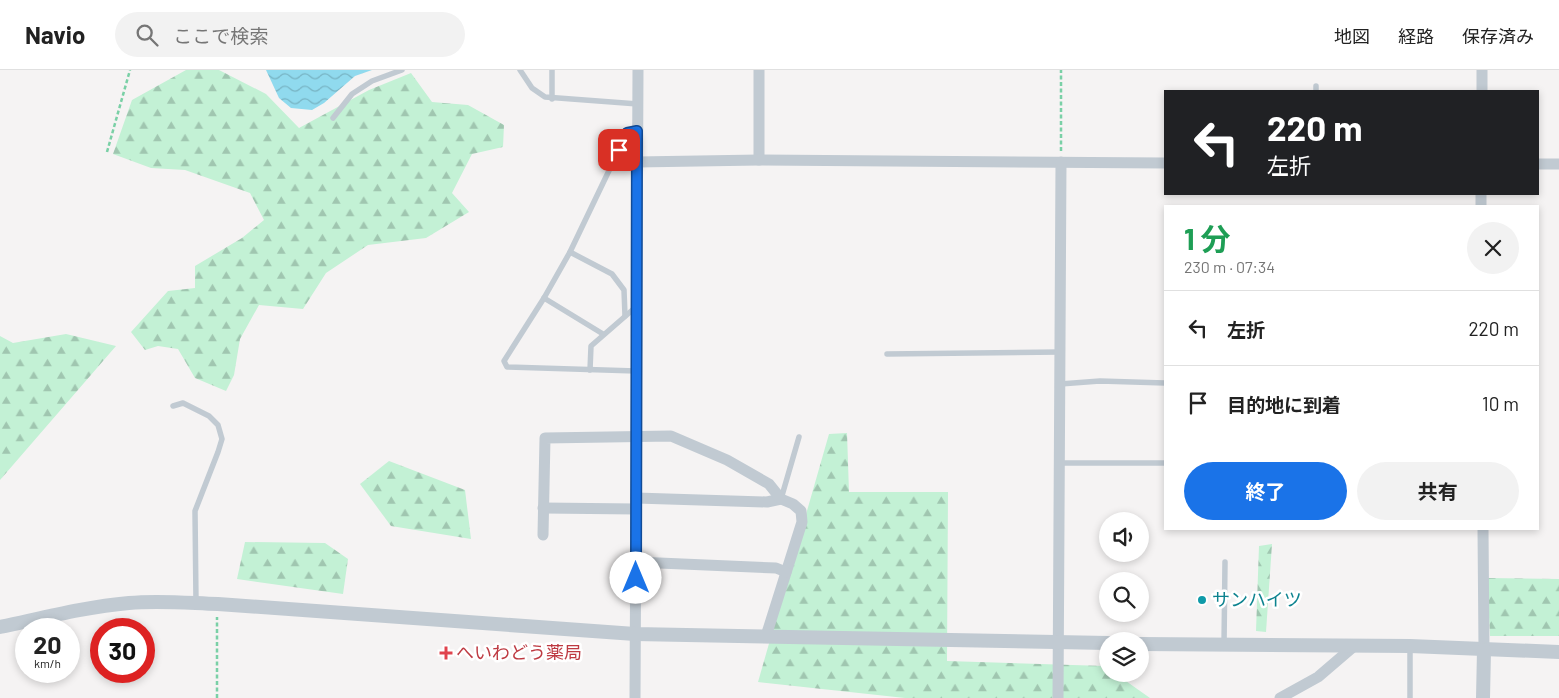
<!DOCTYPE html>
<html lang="ja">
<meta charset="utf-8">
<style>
body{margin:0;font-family:Barlow,"Noto Sans JP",sans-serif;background:#f2f2f2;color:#222;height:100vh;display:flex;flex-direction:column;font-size:19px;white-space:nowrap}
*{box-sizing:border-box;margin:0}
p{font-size:16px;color:#767676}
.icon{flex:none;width:28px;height:28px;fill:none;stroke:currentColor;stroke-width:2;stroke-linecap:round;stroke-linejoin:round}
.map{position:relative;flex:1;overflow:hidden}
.drawer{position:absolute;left:1164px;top:135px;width:375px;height:325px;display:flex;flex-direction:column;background:#fff;border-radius:0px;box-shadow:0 2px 8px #0003}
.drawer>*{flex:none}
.guide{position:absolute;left:1164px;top:20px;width:375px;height:105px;border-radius:0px;box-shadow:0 2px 8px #0003;background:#202124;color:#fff;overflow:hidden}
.tools{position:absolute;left:1099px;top:442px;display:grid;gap:10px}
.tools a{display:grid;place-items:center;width:50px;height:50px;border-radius:50%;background:#fff;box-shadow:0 2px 8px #0003;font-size:25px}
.speed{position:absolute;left:15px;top:548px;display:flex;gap:10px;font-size:25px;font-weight:700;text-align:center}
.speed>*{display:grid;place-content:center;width:65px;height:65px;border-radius:50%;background:#fff;box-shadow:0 2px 8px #0003;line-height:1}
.speed small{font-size:12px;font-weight:400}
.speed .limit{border:8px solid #d22;background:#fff;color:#111}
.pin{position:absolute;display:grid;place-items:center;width:42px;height:42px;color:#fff;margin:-21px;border-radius:10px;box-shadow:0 2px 8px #0006}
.me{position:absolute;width:55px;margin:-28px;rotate:0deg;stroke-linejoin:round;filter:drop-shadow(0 0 4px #0008)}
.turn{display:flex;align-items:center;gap:18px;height:105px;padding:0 20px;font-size:22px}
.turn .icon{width:65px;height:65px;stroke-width:2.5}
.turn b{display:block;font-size:35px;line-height:42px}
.round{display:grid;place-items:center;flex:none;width:52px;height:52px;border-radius:26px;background:#f2f2f2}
.head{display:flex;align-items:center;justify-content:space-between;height:85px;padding:0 20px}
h1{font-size:30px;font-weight:700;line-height:38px;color:#1e9e55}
.button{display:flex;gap:10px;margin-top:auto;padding:10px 20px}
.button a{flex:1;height:58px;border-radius:30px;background:#1a73e8;color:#fff;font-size:20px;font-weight:700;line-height:58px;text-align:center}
.button a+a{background:#f2f2f2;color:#222}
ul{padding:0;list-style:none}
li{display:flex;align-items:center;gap:15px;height:75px;padding:0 20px;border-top:1px solid #e0e0e0}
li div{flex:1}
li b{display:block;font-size:19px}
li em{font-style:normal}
header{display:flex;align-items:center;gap:30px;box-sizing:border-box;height:70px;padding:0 25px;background:#fff;border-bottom:1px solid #e0e0e0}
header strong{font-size:24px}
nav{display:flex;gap:28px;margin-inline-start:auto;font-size:18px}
.search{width:350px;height:45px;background:#f2f2f2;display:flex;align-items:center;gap:12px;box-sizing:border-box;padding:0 18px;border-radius:28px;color:#767676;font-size:19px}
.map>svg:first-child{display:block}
</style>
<header>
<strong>Navio</strong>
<div class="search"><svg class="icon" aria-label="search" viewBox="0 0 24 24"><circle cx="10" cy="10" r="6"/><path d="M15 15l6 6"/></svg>ここで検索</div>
<nav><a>地図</a><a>経路</a><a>保存済み</a></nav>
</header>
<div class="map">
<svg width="1559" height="628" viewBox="0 0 1559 628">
<defs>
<pattern id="forest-firs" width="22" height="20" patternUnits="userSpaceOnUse" patternTransform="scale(1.25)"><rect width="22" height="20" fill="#c3f1d5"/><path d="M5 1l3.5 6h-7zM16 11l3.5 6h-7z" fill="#a0c6b0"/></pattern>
<pattern id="water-waves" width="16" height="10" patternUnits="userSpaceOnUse" patternTransform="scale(1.25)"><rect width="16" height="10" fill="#90daee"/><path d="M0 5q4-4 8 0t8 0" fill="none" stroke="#78b4c4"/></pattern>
</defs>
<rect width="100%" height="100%" fill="#f5f3f3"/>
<g fill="url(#forest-firs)">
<path d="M186,0H219L266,24L299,58L369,20L411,3L432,32L468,35L504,55L503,77L472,84L452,123L469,142L426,168L368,175L326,203L303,239L259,235L240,269L234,305L226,321L195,308L178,279L158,276L145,280L131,262L168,221L195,218V196L242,168L264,150L250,123L185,100L151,98L113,84L132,30Z"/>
<path d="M66,264L116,276L0,410V266L13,273Z"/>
<path d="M847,363L849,422H948L947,591L1105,596L1107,598L1108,604H1116L1150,628H905L758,612L829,364Z"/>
<path d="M389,391L465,420L471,469L391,456L360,414Z"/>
<path d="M245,472L325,473L348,489L343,524L237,509Z"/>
<path d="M1272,474L1266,562L1256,561L1259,476Z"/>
<path d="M1487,508L1559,509V566H1490Z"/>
</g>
<path fill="url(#water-waves)" d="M266,0H372L355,6L324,33L312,40L291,38L279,28Z"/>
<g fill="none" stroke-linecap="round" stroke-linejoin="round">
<g stroke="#7ad0a6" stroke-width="2.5" stroke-dasharray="4 2.5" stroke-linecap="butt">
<path d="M1061,81V0"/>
<path d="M107,82L130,0"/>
<path d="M217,628V547"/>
</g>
<g stroke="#c1cad2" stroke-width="5.5">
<path d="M520,0L532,18L545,27L638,34"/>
<path d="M552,0V29"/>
<path d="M1316,21V16"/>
<path d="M333,48L352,24L372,11L402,0"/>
<path d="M570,182L612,204L624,220L625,246"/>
<path d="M544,228L603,264"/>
<path d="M887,284L1060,282"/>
<path d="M590,300L591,276L637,236"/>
<path d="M636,301L507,297L504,291L544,228L570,182L627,63L637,61"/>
<path d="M1060,314L1100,311L1165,313"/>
<path d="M173,336L183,333L209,346L218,355L222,369L218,382L195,441L196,532"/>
<path d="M1059,393H1165"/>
<path d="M781,429L799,367"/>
<path d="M1224,575L1225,492"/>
<path d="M1410,576V628"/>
</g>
<g stroke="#c1cad2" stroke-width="11">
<path d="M759,0V90"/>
<path d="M1482,21V0"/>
<path d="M637,92L759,90L1165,93"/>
<path d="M1538,94H1559"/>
<path d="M1481,124V136"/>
<path d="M636,428L767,432L781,429"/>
<path d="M543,438L636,439"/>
<path d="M1483,459L1484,580"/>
<path d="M543,465L545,368L671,366L727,390L769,414L781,429L793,434L801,441L802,452L766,566"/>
<path d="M636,492L776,498L786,502"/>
<path d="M635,628L638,0"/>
<path d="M1058,628L1061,92"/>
<path d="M1280,628L1318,607L1353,577"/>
</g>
<g stroke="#c1cad2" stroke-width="14">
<path d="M0,557C43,548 85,537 129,533C158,530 188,533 218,534L635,564L1108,573"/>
<path d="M1140,574L1410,576L1559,582"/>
<path d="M1483,628L1484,580"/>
</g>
</g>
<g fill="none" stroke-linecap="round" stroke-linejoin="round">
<defs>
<path id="route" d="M619,80L627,63L637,61L636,508"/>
</defs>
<use href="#route" stroke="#114b97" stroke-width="12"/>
<use href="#route" stroke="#1a73e8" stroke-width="9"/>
</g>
<circle fill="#0f9aa8" stroke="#fff" stroke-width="2" cx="1202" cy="530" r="5"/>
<path fill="#e0444e" stroke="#fff" stroke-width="2" d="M443.5 575.5h5v5h5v5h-5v5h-5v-5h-5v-5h5z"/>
<g text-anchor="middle" stroke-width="5" stroke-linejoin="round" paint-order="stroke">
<g font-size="18" fill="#0d838f" stroke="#fff" text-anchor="start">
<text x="1212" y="536">サンハイツ</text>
</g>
<g font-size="18" fill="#be3a42" stroke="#fff" text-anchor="start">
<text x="456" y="589">へいわどう薬局</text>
</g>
</g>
</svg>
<div class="tools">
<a><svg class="icon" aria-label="sound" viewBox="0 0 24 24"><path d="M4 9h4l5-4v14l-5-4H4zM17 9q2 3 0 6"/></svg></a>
<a><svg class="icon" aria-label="search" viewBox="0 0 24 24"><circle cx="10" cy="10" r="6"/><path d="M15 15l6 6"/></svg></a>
<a><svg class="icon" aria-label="layers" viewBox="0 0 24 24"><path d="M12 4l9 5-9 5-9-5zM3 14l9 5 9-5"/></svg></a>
</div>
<div class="speed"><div>20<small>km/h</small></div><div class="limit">30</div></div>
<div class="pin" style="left:619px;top:80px;background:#d93025"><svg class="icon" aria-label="arrive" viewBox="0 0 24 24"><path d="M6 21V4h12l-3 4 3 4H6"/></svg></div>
<svg class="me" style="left:636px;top:508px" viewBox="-20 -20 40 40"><circle r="19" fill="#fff"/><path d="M0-13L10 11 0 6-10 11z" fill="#1a73e8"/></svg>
<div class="guide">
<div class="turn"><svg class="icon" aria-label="left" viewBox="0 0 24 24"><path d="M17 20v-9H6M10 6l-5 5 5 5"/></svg><div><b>220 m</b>左折</div></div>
</div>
<section class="drawer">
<div class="head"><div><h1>1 分</h1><p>230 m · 07:34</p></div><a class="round"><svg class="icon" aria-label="close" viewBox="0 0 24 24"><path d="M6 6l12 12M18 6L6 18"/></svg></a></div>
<ul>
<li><svg class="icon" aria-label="left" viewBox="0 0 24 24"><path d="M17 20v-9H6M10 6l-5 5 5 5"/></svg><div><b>左折</b></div><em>220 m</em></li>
<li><svg class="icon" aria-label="arrive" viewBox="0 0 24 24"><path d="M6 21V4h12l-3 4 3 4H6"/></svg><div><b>目的地に到着</b></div><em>10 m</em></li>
</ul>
<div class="button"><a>終了</a><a>共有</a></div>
</section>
</div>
